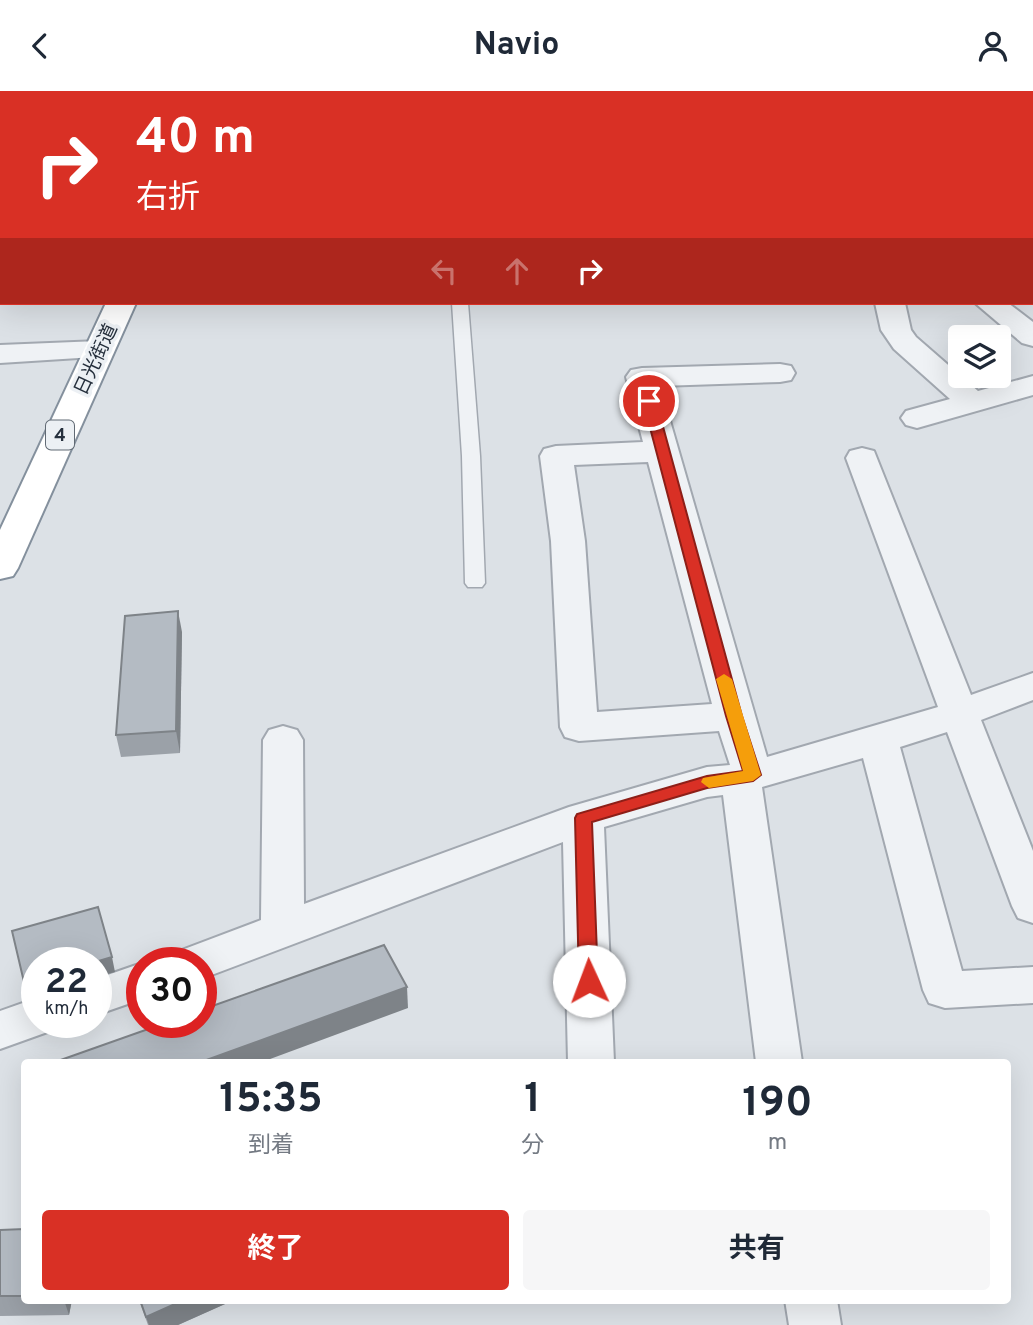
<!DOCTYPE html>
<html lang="ja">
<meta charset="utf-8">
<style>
body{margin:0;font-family:Overpass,"Noto Sans JP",sans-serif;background:#f6f6f7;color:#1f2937;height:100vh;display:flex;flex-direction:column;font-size:26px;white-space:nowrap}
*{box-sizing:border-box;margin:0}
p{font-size:23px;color:#747a83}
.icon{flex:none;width:38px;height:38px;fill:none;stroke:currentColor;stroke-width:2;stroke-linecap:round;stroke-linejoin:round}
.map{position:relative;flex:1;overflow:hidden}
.side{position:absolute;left:21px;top:968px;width:990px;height:245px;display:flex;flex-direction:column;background:#fff;border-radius:7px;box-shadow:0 7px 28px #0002}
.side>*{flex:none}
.hud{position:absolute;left:0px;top:0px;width:1034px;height:214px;box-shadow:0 7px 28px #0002;background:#d93025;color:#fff;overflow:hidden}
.controls{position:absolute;left:948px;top:234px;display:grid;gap:14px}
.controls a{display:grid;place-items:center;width:63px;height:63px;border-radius:7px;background:#fff;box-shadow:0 7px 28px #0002;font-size:35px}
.speed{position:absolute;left:21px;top:856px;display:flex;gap:14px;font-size:35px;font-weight:700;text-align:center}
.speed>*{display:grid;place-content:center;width:91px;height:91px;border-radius:50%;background:#fff;box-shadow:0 7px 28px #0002;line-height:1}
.speed small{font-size:18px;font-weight:400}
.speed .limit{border:10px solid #d22;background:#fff;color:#111}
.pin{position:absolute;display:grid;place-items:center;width:60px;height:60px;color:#fff;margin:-30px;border:4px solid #fff;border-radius:50%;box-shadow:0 2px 7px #0007}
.me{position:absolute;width:77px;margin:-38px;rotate:358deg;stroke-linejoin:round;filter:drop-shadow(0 0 5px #0008)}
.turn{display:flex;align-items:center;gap:24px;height:147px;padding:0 21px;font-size:32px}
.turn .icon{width:91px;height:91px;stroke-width:2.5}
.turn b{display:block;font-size:49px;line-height:60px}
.lanes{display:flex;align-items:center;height:66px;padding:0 21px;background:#0003;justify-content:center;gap:35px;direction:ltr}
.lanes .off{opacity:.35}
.eta{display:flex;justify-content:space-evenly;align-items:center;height:119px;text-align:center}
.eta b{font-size:42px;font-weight:700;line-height:49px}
.cta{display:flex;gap:14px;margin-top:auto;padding:14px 21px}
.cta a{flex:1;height:80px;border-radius:7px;background:#d93025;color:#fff;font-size:28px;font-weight:700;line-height:80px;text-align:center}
.cta a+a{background:#f6f6f7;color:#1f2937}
header{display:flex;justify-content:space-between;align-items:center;height:91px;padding:0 21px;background:#fff;font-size:32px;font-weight:700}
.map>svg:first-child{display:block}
</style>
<header><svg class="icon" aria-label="back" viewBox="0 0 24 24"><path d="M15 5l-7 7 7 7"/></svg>Navio<svg class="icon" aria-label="person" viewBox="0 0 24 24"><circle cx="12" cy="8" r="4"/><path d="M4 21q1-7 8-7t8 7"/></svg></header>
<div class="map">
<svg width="1033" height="1234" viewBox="0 0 1033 1234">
<rect width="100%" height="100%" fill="#dce1e6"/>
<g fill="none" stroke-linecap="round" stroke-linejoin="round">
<defs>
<g id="lane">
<rect x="415" y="0" width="14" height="2"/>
<path d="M452,212H468L480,365L485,492L482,496H468L465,492L462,365Z"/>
</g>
<g id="street">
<path d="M725,0H751L752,2H726Z"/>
<path d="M1031,2H1033V16L1032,2Z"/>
<rect x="1032" y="115" width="1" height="16"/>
<rect x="0" y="127" width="2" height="16"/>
<rect x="1032" y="153" width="1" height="16"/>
<path d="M875,212H905L911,239L916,246L978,300L1033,285V304L917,337L906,334L901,327L906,320L950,308L894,258L881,239Z"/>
<path d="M975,212H1008L1033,231V255L1022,252Z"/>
<path d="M99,250L110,253L114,259L110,265L0,272V254Z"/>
<path d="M780,273L791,275L795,282L791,289L780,291L660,295L767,666L938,616L846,367L850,360L862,357L874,360L971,604L1033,582V609L981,629L1033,760V832L1018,827L1012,815L947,641L900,656L962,880L1033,876V912L945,917L929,912L923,899L863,667L762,696L802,971H756L723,704L707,706L604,736L614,971H568L563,751L201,888V872H173L179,860L261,829L263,649L269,639L283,635L297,639L303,649L304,813L569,716L707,676L730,674L719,640L579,650L565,646L560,636L551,450L540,365L544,358L556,355L643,351L626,286L631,279L642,277ZM648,371L712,613L597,621L585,450L574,374Z"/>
<path d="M142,872V908L96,924V888Z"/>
<path d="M37,907V931H57L53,939L0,958V920Z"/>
<path d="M785,1209H837L841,1234H789Z"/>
</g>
<g id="highway">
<path d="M205,0H229L204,2Z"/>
<path d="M106,212H136L18,477L13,485L0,488V439Z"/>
</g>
</defs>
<use href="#lane" stroke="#a2a8b0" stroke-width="3"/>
<use href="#street" stroke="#a2a8b0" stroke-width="4"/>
<use href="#highway" stroke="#84909d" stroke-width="4"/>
<use href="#lane" fill="#eff2f5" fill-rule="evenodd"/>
<use href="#street" fill="#eff2f5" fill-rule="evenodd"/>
<use href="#highway" fill="#fff" fill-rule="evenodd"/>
</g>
<g fill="#9ba1a8">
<path d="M182,541L180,662L121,666L116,644Z"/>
<path d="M24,1138V1209H72L69,1224L0,1225V1139Z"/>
<path d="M139,1209H234L178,1234H148Z"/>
</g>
<g fill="#7e8388">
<path d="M178,520L182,541L180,662L176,640Z"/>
<path d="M112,866L115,881L96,886V872H92Z"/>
<path d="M37,887V903L28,906L24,891Z"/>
<path d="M407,896L408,917L262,971H201Z"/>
<path d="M64,1209H72L69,1224Z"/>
<path d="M184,1209H234L178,1234H149L146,1226Z"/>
</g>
<g fill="#b4bbc3" stroke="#7e8388" stroke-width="2">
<path d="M108,0H164L155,2H109Z"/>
<path d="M178,520L176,640L116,644L125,525Z"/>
<path d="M98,816L112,866L92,872H37V887L24,891L12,840Z"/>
<path d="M384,854L407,896L201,971H55L168,931H201V919Z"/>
<path d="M24,1138V1205H0V1139Z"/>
<path d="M140,1209H184L146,1226Z"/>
</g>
<path fill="#d93025" stroke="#8d1f18" stroke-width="2" d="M649,307L656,310L742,625L761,684L753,690L707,697L592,731L598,890L595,895L589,897L582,895L579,890L575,727L577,723L707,685L743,680L726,625L643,310Z"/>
<path fill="#f59e0b" d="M724,583L732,588L761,684L753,690L709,697L701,691L703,687L743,680L716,588Z"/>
<g text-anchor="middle" stroke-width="7" stroke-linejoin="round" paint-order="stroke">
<rect fill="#ecf0f4" stroke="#616a74" stroke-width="2" x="46" y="329.5" width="28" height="29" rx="5"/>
<g font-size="18" font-weight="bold" fill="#26303d">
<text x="60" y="350">4</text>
</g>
<g font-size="19" fill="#26303d" stroke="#ecf0f4">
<text transform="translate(95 268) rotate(-65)" y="7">日光街道</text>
</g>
</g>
</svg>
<div class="controls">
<a><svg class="icon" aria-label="layers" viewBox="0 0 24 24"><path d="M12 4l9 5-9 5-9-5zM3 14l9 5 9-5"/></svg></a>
</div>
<div class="speed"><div>22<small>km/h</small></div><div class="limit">30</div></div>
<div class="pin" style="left:649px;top:310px;background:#d93025"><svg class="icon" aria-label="arrive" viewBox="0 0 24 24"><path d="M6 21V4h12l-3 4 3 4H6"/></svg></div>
<svg class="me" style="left:589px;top:890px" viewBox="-20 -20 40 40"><circle r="19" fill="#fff"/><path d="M0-13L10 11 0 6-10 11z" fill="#d93025"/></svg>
<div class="hud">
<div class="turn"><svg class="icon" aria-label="right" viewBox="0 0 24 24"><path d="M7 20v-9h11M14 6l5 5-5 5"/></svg><div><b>40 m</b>右折</div></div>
<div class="lanes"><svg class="icon off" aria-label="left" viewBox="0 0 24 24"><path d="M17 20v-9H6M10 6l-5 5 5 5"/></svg><svg class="icon off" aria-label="ahead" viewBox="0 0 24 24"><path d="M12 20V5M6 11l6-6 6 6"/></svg><svg class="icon" aria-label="right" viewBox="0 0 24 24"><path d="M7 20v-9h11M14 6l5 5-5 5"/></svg></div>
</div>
<section class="side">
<div class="eta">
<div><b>15:35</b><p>到着</p></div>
<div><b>1</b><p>分</p></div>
<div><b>190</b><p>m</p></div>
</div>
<div class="cta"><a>終了</a><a>共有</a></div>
</section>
</div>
